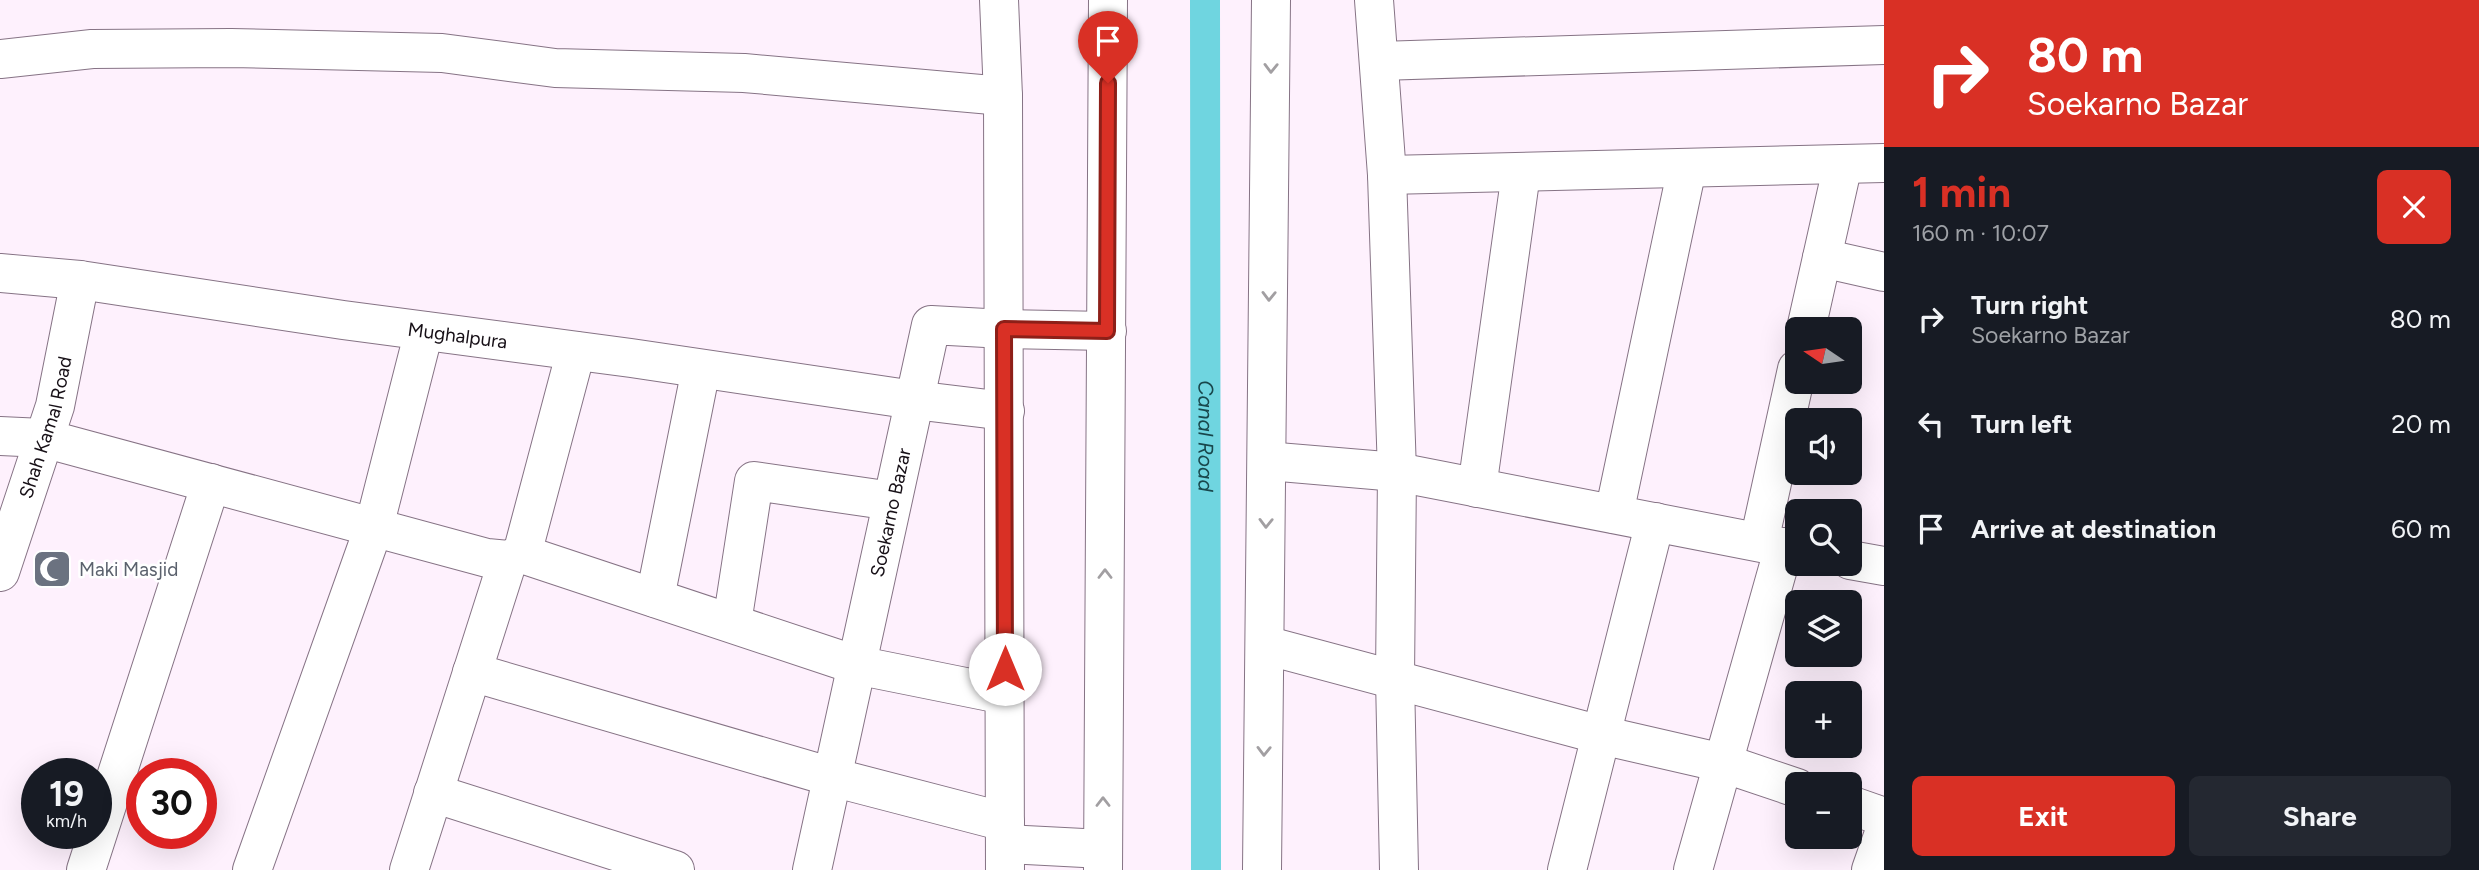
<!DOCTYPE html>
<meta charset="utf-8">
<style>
body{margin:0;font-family:Figtree,sans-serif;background:#242831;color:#f1f3f6;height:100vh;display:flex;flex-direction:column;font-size:26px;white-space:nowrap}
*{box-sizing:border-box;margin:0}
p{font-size:23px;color:#9ea1a6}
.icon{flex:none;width:38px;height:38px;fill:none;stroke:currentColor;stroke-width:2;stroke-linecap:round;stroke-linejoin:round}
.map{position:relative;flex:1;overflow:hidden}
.side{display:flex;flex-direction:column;background:#171b24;width:595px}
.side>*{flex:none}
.top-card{background:#d93025;color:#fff;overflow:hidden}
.needle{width:46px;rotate:283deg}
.fabs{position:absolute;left:1785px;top:317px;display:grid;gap:14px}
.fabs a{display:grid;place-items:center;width:77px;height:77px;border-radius:10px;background:#171b24;box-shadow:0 7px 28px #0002;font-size:35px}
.speed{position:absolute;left:21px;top:758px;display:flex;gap:14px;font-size:35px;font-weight:700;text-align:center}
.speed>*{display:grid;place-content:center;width:91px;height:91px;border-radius:50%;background:#171b24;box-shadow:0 7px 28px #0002;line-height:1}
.speed small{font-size:18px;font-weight:400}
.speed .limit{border:10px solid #d22;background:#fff;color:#111}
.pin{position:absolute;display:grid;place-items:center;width:60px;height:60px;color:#fff;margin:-72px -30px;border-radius:50% 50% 50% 0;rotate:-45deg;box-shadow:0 0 7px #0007}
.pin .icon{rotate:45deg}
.me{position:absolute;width:77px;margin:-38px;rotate:0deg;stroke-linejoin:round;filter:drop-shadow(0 0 5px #0008)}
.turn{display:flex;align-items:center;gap:24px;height:147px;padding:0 28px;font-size:32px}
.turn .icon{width:91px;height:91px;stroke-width:2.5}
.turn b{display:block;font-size:49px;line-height:60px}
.round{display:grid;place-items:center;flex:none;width:74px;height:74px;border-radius:10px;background:#242831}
.overview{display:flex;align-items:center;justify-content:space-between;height:119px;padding:0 28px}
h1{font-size:42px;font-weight:700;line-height:52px;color:#d93025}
.button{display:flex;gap:14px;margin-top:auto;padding:14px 28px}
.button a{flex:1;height:80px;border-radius:10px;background:#d93025;color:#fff;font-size:28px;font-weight:700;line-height:80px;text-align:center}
.button a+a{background:#242831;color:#f1f3f6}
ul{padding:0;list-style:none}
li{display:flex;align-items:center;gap:21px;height:105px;padding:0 28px}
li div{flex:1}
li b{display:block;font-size:26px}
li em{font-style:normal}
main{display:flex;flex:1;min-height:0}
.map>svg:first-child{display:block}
</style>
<main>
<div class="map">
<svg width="1884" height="870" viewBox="0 0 1884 870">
<rect width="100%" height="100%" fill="#fef1fd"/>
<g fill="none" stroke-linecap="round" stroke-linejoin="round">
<path stroke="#6fd5e0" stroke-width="30" id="s1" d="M1205,0L1206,870"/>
<defs>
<g id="minor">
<path d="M999,0L1003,96L1005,870"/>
<path d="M1374,0L1387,175L1397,472L1395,678L1399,870"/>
<path d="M0,59L92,49L231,48L442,53L555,68L744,73L1003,96"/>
<path d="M1380,61L1884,45"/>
<path d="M1387,175L1884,163"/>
<path d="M1822,258L1884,272"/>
<path id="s2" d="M0,273L80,280L343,320L631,358L914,400L1005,411"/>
<path d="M1806,329L1843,164"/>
<path d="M0,436L43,438L487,558L508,560L522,554L576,351"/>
<path d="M1267,461L1397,472L1797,550"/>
<path d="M1477,488L1521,173"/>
<path d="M1614,514L1687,168"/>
<path d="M1759,542L1797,369"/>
<path d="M522,554L856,665L1005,695"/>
<path d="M1850,560L1884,566"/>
<path id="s3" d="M0,572L55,406L80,280"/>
<path d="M655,598L701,369"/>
<path d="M732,623L754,481L892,501"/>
<path d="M1265,645L1601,735L1723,763L1797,788"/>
<path d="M472,672L832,777L1005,822"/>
<path d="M433,793L675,870"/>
<path d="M1850,805L1884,817"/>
<path d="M1005,844L1103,849"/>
<path d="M86,870L211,483"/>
<path d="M252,870L374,527L424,331"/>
<path d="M409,870L508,560"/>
<path id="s4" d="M812,870L931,325L1004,329L1107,331"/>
<path d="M1567,870L1655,522"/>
<path d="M1693,870L1784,547"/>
<path d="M1871,870L1884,833"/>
</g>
<g id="highway">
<path d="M1103,870L1108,0"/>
<path d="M1262,870L1271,0"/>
</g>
</defs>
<use href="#minor" stroke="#867385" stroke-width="40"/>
<use href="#highway" stroke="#867385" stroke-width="40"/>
<use href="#minor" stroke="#fff" stroke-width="38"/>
<use href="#highway" stroke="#fff" stroke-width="38"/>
</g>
<defs><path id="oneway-chevron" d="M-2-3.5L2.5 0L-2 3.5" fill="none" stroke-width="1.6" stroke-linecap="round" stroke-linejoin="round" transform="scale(1.75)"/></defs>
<g stroke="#a29fa2">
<use href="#oneway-chevron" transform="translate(1271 68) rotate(91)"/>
<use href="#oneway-chevron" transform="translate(1269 296) rotate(91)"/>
<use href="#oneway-chevron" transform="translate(1266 523) rotate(91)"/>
<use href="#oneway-chevron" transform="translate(1105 574) rotate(-90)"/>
<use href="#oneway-chevron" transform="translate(1264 751) rotate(91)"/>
<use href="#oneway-chevron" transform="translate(1103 802) rotate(-90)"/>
</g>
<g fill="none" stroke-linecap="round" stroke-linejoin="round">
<defs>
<path id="route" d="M1005,669L1004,329L1107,331L1108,83"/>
</defs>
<use href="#route" stroke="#8d1f18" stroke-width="18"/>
<use href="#route" stroke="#d93025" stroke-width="12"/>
</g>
<defs>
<symbol id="mosque-square" viewBox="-11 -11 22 22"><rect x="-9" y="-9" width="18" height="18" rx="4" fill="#6b7280" stroke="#fff"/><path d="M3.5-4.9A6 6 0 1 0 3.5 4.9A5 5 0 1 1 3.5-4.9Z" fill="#fff"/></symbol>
</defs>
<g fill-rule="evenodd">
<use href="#mosque-square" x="30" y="547" width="44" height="44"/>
</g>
<g text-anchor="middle" stroke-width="5" stroke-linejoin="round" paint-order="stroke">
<g font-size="19" fill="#160f16" stroke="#fff">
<text dy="7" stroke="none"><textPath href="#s2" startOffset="462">Mughalpura</textPath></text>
<text dy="7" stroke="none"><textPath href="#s3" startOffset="152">Shah Kamal Road</textPath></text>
<text dy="7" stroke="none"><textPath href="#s4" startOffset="366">Soekarno Bazar</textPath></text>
</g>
<g font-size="19" fill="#5b616d" stroke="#fff" text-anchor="start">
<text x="79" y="576">Maki Masjid</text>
</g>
<g font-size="21" font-style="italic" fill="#19474c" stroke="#fff">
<text dy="7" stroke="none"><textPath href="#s1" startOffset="436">Canal Road</textPath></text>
</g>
</g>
</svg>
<div class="fabs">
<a><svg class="needle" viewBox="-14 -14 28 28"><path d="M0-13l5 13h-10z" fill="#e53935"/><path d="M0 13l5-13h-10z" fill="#9ea1a6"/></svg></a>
<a><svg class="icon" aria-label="sound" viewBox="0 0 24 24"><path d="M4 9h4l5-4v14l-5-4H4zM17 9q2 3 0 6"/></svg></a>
<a><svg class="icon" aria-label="search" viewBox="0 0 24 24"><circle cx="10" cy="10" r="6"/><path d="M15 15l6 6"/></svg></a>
<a><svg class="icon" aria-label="layers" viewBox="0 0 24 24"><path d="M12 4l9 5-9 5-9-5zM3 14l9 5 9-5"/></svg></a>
<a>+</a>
<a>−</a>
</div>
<div class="speed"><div>19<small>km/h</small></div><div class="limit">30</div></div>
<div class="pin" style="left:1108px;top:83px;background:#d93025"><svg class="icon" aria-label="arrive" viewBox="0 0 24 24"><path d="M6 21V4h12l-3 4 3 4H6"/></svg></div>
<svg class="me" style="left:1005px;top:669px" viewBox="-20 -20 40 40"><circle r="19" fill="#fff"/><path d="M0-13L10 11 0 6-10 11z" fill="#d93025"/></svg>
</div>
<section class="side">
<div class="top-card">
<div class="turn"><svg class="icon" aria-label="right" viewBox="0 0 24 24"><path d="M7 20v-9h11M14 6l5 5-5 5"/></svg><div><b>80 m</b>Soekarno Bazar</div></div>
</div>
<div class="overview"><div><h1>1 min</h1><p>160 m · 10:07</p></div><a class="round" style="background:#d93025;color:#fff"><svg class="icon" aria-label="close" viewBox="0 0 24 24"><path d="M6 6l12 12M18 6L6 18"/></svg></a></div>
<ul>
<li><svg class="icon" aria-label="right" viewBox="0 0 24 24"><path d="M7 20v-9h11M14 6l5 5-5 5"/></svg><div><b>Turn right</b><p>Soekarno Bazar</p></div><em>80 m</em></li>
<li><svg class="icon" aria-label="left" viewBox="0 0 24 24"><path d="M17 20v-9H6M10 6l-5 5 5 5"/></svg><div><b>Turn left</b></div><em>20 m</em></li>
<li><svg class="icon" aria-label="arrive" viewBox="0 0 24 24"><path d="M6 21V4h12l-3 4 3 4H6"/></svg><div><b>Arrive at destination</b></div><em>60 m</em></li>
</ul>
<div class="button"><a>Exit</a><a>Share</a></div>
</section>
</main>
